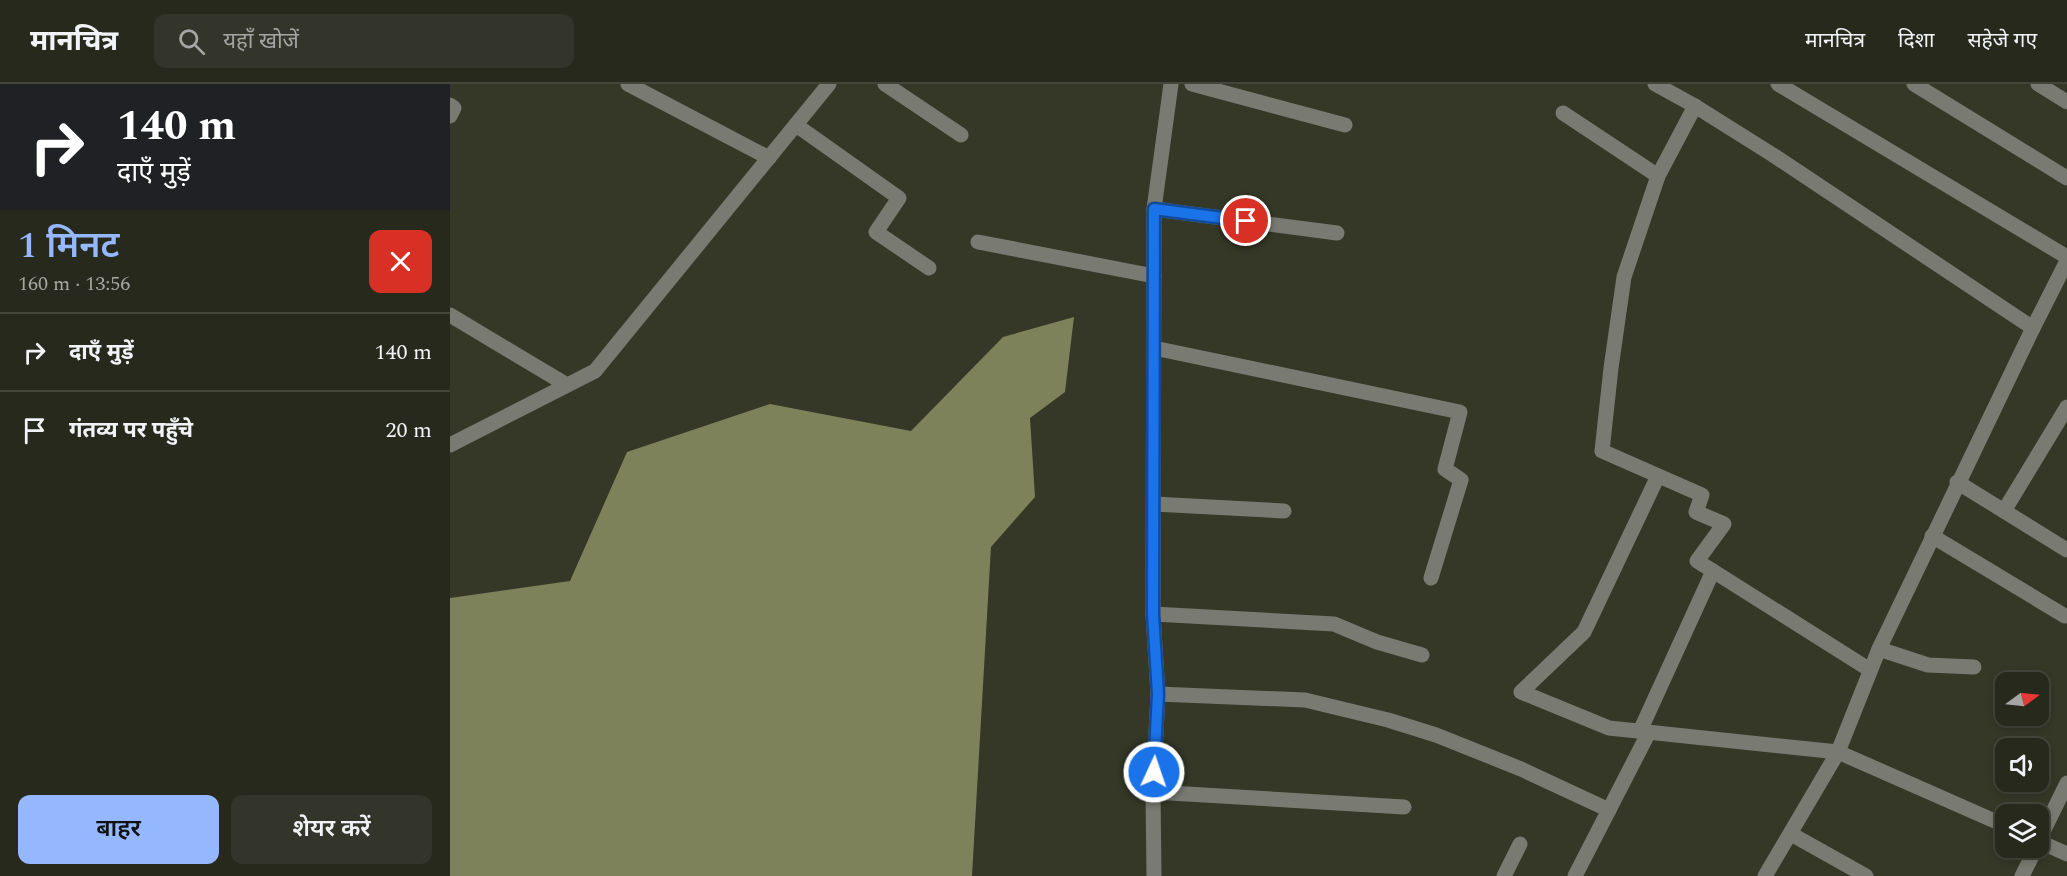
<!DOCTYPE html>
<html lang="hi">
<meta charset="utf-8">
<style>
body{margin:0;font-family:Spectral,"Noto Sans Devanagari",serif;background:#34352a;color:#f1f3f6;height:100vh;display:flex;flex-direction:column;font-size:22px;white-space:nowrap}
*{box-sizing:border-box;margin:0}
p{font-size:20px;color:#a5a6a4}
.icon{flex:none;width:33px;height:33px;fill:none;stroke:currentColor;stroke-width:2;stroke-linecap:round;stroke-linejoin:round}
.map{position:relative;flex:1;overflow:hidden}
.sheet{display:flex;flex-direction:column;background:#28291d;width:450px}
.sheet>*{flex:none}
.hud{background:#202124;color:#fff;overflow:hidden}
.needle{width:39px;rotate:75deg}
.buttons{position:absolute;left:1545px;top:588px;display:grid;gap:12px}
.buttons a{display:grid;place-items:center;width:54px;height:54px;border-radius:12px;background:#28291d;box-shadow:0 3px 9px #0003,0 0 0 2px #44453b;font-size:30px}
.pin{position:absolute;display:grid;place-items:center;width:51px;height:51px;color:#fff;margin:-26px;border:3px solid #fff;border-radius:50%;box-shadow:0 2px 6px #0007}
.me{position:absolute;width:66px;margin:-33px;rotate:3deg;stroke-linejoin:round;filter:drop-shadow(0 0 4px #0008)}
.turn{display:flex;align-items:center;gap:21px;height:126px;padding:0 18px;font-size:27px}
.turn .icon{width:78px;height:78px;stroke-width:2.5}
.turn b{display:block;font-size:42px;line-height:51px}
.round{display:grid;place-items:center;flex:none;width:63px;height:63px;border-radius:12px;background:#34352a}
.summary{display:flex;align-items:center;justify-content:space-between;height:102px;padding:0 18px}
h1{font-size:36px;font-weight:600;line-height:45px;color:#94b7fd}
.primary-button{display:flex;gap:12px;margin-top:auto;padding:12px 18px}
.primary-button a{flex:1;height:69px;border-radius:12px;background:#94b7fd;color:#111;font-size:24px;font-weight:600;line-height:69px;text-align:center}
.primary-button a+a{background:#34352a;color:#f1f3f6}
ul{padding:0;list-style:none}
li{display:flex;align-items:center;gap:18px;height:78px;padding:0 18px;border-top:2px solid #44453b}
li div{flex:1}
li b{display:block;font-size:22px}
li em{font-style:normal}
header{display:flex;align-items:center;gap:36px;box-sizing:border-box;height:84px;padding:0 30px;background:#28291d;border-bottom:2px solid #44453b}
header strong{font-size:28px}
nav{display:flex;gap:33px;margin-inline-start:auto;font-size:21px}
.search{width:420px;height:54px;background:#34352a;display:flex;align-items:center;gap:15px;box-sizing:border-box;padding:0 21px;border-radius:12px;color:#a5a6a4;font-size:22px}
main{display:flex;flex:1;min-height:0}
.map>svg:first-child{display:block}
</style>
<header>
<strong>मानचित्र</strong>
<div class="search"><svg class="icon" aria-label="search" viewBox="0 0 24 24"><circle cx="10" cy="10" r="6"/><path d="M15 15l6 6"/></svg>यहाँ खोजें</div>
<nav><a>मानचित्र</a><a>दिशा</a><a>सहेजे गए</a></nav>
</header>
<main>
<section class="sheet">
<div class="hud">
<div class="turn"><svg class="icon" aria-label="right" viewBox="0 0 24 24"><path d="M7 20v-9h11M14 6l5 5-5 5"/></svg><div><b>140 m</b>दाएँ मुड़ें</div></div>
</div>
<div class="summary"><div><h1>1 मिनट</h1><p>160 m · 13:56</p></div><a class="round" style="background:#d93025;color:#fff"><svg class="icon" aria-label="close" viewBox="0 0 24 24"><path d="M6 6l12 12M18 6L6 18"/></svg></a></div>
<ul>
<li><svg class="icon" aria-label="right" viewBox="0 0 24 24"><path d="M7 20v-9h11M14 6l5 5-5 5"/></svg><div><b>दाएँ मुड़ें</b></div><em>140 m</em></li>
<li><svg class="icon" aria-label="arrive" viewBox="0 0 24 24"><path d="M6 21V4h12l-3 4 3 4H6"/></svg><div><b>गंतव्य पर पहुँचे</b></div><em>20 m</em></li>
</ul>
<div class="primary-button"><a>बाहर</a><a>शेयर करें</a></div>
</section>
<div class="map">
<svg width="1617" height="792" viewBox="0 0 1617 792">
<rect width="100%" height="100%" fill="#353727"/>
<path fill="#7d825a" d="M624,233L615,308L580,334L585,413L541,463L522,792H0V514L120,497L177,368L320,320L461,347L553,253Z"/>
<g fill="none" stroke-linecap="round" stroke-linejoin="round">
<g stroke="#797b72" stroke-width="15">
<path d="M178,0L319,74"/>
<path d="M435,0L511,51"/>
<path d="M742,0L895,41"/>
<path d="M1205,0L1245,22L1323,71L1583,244"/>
<path d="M1328,0L1617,173"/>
<path d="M1464,0L1617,94"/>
<path d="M1588,0L1617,18"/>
<path d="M0,21L4,24L0,32"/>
<path d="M1113,29L1208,92"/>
<path d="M346,41L449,114L426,148L479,184"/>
<path d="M704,125L887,149"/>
<path d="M528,158L704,192"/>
<path d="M0,231L117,301"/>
<path d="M704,264L1010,328L995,385L1011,396L981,494"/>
<path d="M0,361L145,287L379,0"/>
<path d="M1208,392L1134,548L1071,608L1159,644L1388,668L1556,742"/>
<path d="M1507,398L1617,466"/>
<path d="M704,420L834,427"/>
<path d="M1554,427L1617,323"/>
<path d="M1482,452L1615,532"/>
<path d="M1263,487L1420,586"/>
<path d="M703,530L884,540L927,558L972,571"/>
<path d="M1429,565L1478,581L1524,583"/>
<path d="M708,610L855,616L938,636L986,651L1071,685L1159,726"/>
<path d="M1190,647L1263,487L1247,477L1274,440L1246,428L1252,411L1152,367L1161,284L1174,193L1208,92L1245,22"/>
<path d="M703,708L954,723"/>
<path d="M1341,750L1416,792"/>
<path d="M1588,757L1617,770"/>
<path d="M1588,758L1617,699"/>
<path d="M704,792L703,708L708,610L703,530L704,125L721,0"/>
<path d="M1054,792L1070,760"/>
<path d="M1125,792L1199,648"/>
<path d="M1315,792L1388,668L1429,565L1583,244L1617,177"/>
<path d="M1572,792L1586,764"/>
</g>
</g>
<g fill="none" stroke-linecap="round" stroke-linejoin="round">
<defs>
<path id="route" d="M704,688L708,610L703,530L704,125L796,137"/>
</defs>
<use href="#route" stroke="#114b97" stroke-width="15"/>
<use href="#route" stroke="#1a73e8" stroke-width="10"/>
</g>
</svg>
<div class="buttons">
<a><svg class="needle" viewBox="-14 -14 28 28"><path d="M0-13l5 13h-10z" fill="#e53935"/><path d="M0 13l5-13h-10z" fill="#a5a6a4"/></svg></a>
<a><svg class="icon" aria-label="sound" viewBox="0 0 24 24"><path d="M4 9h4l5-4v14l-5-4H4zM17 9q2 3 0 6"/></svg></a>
<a><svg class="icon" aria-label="layers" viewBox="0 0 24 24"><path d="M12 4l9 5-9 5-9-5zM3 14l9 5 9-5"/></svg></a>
</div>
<div class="pin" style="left:796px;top:137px;background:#d93025"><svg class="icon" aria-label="arrive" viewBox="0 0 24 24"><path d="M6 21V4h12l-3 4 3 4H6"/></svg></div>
<svg class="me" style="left:704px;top:688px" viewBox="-20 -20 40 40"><circle r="17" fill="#1a73e8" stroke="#fff" stroke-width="3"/><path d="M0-11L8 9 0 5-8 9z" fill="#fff"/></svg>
</div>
</main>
